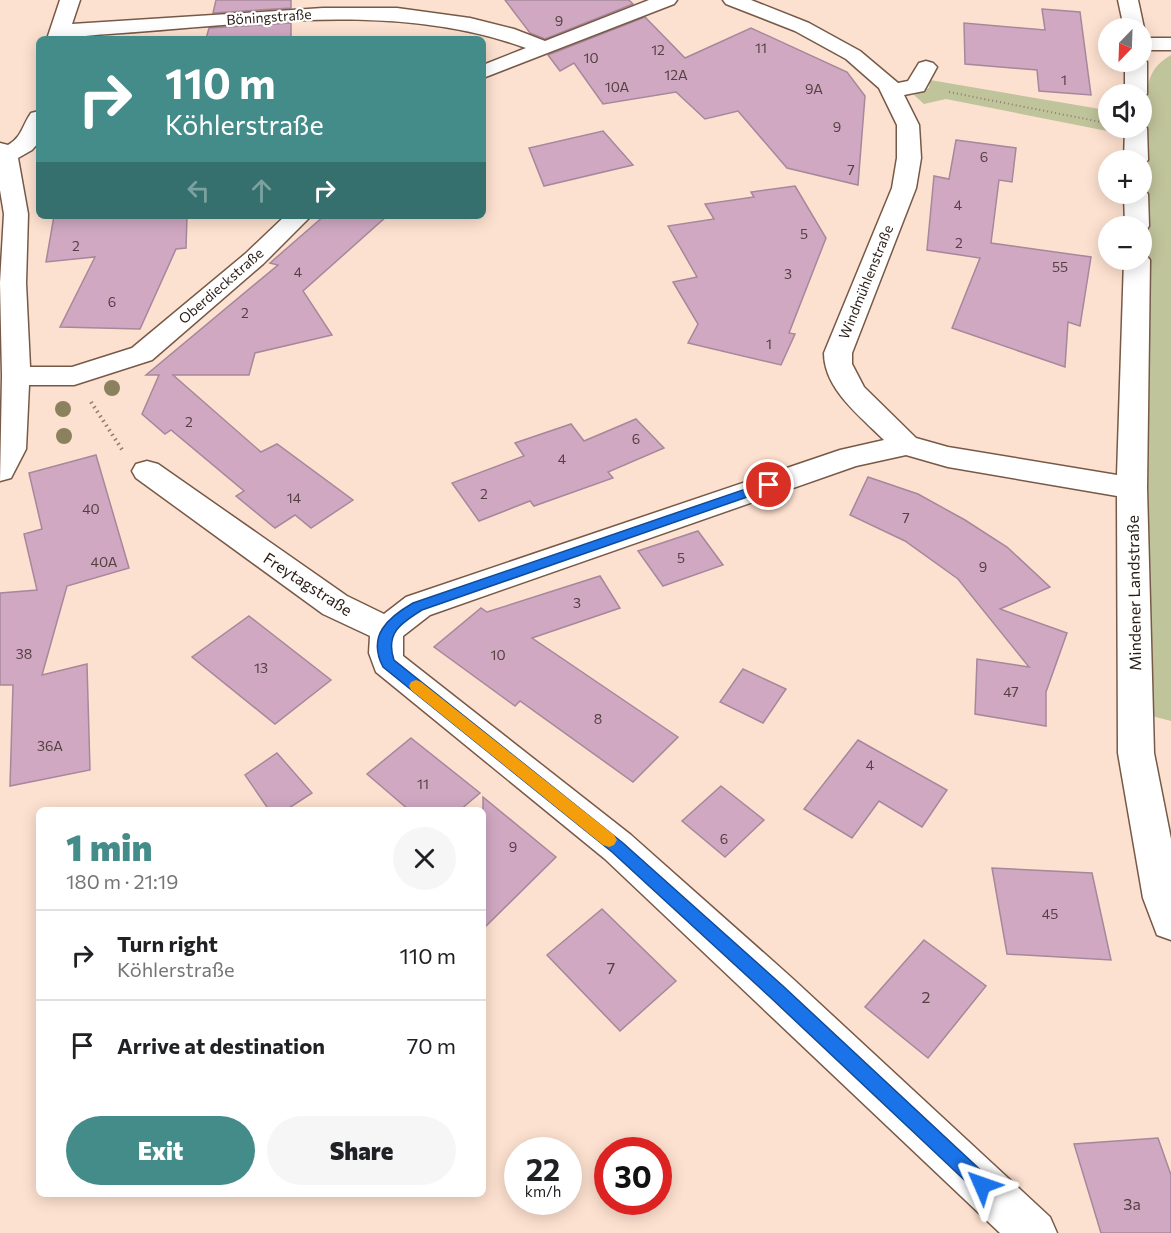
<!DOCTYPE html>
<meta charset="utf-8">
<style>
body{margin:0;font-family:Commissioner,sans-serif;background:#f6f6f6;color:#202124;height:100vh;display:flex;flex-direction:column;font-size:22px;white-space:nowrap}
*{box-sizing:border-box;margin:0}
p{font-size:20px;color:#757577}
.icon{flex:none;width:33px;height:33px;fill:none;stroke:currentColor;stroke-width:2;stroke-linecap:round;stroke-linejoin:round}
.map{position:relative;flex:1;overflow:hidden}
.sheet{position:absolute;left:36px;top:807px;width:450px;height:390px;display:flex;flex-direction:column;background:#fff;border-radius:9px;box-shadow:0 3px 15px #0003}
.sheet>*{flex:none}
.hud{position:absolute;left:36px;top:36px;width:450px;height:183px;border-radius:9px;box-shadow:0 3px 15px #0003;background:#448c8a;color:#fff;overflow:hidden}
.needle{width:39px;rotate:203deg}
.fabs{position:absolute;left:1098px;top:18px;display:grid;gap:12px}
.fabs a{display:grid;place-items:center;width:54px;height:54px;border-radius:50%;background:#fff;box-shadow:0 3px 15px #0003;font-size:30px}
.speed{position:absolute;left:504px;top:1137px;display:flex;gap:12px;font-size:30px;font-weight:700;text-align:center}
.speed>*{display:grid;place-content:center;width:78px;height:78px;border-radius:50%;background:#fff;box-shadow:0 3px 15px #0003;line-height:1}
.speed small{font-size:15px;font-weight:400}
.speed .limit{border:9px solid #d22;background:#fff;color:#111}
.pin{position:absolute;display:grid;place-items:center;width:51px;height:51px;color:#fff;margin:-26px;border:3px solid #fff;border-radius:50%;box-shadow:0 2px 6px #0007}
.me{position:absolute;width:66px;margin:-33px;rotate:313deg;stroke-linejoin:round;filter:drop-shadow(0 0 4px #0008)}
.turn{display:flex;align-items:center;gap:21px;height:126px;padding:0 30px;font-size:27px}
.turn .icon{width:78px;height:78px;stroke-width:2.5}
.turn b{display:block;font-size:42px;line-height:51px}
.lanes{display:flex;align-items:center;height:57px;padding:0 30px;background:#0003;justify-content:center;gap:30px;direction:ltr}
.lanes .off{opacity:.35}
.round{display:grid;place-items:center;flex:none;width:63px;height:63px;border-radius:32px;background:#f6f6f6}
.head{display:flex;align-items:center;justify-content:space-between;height:102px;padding:0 30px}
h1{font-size:36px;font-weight:800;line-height:45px;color:#448c8a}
.cta{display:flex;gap:12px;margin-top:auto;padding:12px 30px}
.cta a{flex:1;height:69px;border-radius:36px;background:#448c8a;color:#fff;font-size:24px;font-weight:800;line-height:69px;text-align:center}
.cta a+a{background:#f6f6f6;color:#202124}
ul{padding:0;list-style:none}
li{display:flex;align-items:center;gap:18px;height:90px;padding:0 30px;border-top:2px solid #e0e0e0}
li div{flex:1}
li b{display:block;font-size:22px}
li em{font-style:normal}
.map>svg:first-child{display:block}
</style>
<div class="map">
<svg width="1171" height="1233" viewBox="0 0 1171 1233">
<rect width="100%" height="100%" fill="#fde1d0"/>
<g fill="#c0c49b">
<path d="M1171,55V721L1148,715L1146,126C1148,96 1141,72 1171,55Z"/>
<path d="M930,80L1106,110L1107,131L946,99L924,104L914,95L929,88Z"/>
</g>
<g fill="#d0a8c2" stroke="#a7879b" stroke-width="1.5">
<path d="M216,0H291V8L213,13Z"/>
<path d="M505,0H629L633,4L545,39L530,33Z"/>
<path d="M1042,9L1080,12L1091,95L1039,91L1037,70L965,64L964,23L1045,30Z"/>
<path d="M645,17L685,58L751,28L847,72L865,96L858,185L787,168L738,111L705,119L676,92L603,104L574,63L560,71L548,55Z"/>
<path d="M291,23V39H206L209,28Z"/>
<path d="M603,131L633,165L544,186L529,148Z"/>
<path d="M956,140L1016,148L1012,182L999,180L991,243L1091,257L1080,326L1068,322L1065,367L952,328L980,258L927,250L934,176L949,179Z"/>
<path d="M795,186L826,238L789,333L795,334L781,365L688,343L698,324L673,282L697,277L668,226L714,219L705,204L754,197L751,192Z"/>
<path d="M54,216H187L186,248L176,249L140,329L60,327L95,257L46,262Z"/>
<path d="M324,216H387L303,291L332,335L255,353L249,375H173L261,452L277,444L353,500L311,528L295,515L275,528L236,496L244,491L171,430L165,434L142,414L159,375H146L278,265L270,263Z"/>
<path d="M636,419L664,448L608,472L613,478L534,506L530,501L479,521L452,483L524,456L515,443L571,424L584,441Z"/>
<path d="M96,455L129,568L67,586L42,675L87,664L90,770L10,786L13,685H0V593L37,590L24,534L42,529L29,473Z"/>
<path d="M868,477L918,494L965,520L1007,547L1050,587L1000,609L1067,633L1046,692V726L975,714L977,659L1029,667L958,579L905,541L850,515Z"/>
<path d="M698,531L723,565L663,586L638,551Z"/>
<path d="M600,576L620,608L532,638L678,737L633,782L520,701L515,706L434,647L481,608L487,612Z"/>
<path d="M249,616L331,680L275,724L192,657Z"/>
<path d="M743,669L786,689L763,723L720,702Z"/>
<path d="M411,738L480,793L460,810H409L367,774Z"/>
<path d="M858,740L947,790L922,827L879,801L852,838L804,809Z"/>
<path d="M277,753L312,793L286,810H269L245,775Z"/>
<path d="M721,786L764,820L725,857L682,821Z"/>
<path d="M483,797L556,857L483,929Z"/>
<path d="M992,868L1092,873L1111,960L1007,954Z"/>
<path d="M602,909L676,981L620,1031L547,955Z"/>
<path d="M924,940L986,986L928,1058L865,1007Z"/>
<path d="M1158,1138L1171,1175V1233H1101L1074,1144Z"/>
</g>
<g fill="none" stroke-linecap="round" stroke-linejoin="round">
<defs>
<g id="minor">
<path d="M60,0H80L72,24L323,8H397L470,18L514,29L545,41L649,0H677L674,4L483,78V65L526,48C394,0 247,25 109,34C87,35 68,39 47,39Z"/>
<path d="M723,0H751L809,23L860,51L898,83L908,81L919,63L926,61L933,63L937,67L924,91L904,95L919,125L921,158L916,188L852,353V364L864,387L916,438L948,447L1117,475L1124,260H1142V254L1146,255L1150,260L1147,488L1154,753L1171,839V940L1157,935L1143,898L1118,753L1117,496L948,467L906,455L856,466L430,615L403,636V656L631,835L792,978L1050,1217L1057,1233H1000L605,859L376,672L369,653L370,636L323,614L136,478L132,471L136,464L147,461L158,464L347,596L384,614L406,597L840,450L884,440C860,416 824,389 824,353L892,188L897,158V125L879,88L846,59L795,31L726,4Z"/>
<path d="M1118,0H1138L1144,28L1142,32V28H1124Z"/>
<rect x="1142" y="38" width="29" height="12"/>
<path d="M1142,57L1147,62V94L1142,99V94H1125V62H1142Z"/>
<path d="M39,111V142L32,150L18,158L28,214L26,283L30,367H72L132,348L245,254L285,216H311L263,264L152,360L74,385H29L26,449L11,478L0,481L2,376L0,283L4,214L0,190V143L8,145C22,137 22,126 31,113Z"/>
<path d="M1142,123L1147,128L1148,160L1142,166V160H1124L1125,128H1142Z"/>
<path d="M1142,188L1148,194L1149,226L1146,231L1142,232V226H1125L1124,194H1142Z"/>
</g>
</defs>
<use href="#minor" stroke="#775947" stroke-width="3"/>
<path stroke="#8f7b6f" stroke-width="2" stroke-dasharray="1 3" stroke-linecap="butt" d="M949,92L1106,123"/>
<path stroke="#8f7b6f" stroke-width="4" stroke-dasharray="1.5 4" stroke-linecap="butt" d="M91,402L123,451"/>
<use href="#minor" fill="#fff" fill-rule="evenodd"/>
</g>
<g fill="#8c815e">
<circle cx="112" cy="388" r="8"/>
<circle cx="63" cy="409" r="8"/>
<circle cx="64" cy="436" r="8"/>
</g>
<path fill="#1a73e8" stroke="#114b97" stroke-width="1.5" d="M769,481L773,482L775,485L773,488L422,610C401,623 385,633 394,660L623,843L783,986L989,1178L992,1185L989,1191L982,1194L976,1191L771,998L612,852L383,667C367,636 387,618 413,603Z"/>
<path fill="#f59e0b" d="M416,680L421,682L614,835L617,840L614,845L609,847L603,845L411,690L409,686L411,682Z"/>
<g text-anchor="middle" stroke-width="4.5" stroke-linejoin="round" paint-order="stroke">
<g font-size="14" fill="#2a1d16" stroke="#fff">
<text transform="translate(269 17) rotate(-4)" y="5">Böningstraße</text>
<text transform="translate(866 282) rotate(-68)" y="5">Windmühlenstraße</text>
<text transform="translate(221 286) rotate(-41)" y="5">Oberdieckstraße</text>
</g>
<g font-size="14" fill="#544041">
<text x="559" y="26">9</text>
<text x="761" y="53">11</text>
<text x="658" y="55">12</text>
<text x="591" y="63">10</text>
<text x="676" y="80">12A</text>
<text x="1064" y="85">1</text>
<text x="617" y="92">10A</text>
<text x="814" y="94">9A</text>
<text x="837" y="132">9</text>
<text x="984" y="162">6</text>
<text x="851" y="175">7</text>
<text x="958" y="210">4</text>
<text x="804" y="239">5</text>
<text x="959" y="248">2</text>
<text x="76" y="251">2</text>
<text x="1060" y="272">55</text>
<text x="298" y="277">4</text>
<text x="788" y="279">3</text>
<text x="112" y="307">6</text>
<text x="245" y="318">2</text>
<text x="769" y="349">1</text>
<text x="189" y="427">2</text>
<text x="636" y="444">6</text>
<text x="562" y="464">4</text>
<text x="484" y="499">2</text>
<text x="294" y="503">14</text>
<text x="91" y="514">40</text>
<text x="906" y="523">7</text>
<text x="681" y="563">5</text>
<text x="104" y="567">40A</text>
<text x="983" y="572">9</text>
<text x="577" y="608">3</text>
<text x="24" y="659">38</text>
<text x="498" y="660">10</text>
<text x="261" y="673">13</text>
<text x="1011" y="697">47</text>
<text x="598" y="724">8</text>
<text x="50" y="751">36A</text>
<text x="870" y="770">4</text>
<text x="423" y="789">11</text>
<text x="724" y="844">6</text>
<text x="513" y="852">9</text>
<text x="1050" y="919">45</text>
</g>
<g font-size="16" fill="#2a1d16" stroke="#fff">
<text transform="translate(308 584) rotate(33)" y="6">Freytagstraße</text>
<text transform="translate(1134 593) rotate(-91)" y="6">Mindener Landstraße</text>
</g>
<g font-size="16" fill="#544041">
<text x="611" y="974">7</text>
<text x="926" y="1003">2</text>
<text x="1132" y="1210">3a</text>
</g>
</g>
</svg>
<div class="fabs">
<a><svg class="needle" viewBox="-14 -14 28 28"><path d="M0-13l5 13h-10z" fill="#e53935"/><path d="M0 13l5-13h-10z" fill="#757577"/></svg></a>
<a><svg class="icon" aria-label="sound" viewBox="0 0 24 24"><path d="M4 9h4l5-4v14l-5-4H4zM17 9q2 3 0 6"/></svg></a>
<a>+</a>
<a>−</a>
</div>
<div class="speed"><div>22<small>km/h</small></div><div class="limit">30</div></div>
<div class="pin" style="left:769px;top:485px;background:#d93025"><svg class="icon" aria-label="arrive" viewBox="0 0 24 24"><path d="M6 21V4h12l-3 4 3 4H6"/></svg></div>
<svg class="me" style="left:982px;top:1185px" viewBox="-20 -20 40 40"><path d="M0-17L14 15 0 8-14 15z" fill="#1a73e8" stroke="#fff" stroke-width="4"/></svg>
<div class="hud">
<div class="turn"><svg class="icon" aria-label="right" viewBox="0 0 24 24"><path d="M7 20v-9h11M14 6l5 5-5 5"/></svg><div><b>110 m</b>Köhlerstraße</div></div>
<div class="lanes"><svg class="icon off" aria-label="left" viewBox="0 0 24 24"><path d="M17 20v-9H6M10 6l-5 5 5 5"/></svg><svg class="icon off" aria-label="ahead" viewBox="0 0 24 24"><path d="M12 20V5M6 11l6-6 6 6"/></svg><svg class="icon" aria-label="right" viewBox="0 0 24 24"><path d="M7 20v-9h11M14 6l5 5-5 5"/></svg></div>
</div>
<section class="sheet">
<div class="head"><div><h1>1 min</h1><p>180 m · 21:19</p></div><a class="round"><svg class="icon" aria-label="close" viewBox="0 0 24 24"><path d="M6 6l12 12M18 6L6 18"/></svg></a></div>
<ul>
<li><svg class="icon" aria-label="right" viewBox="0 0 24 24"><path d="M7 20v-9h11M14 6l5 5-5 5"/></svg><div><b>Turn right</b><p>Köhlerstraße</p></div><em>110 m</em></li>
<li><svg class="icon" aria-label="arrive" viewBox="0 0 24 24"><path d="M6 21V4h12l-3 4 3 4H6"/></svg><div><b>Arrive at destination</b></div><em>70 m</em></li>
</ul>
<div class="cta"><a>Exit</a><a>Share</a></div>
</section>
</div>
